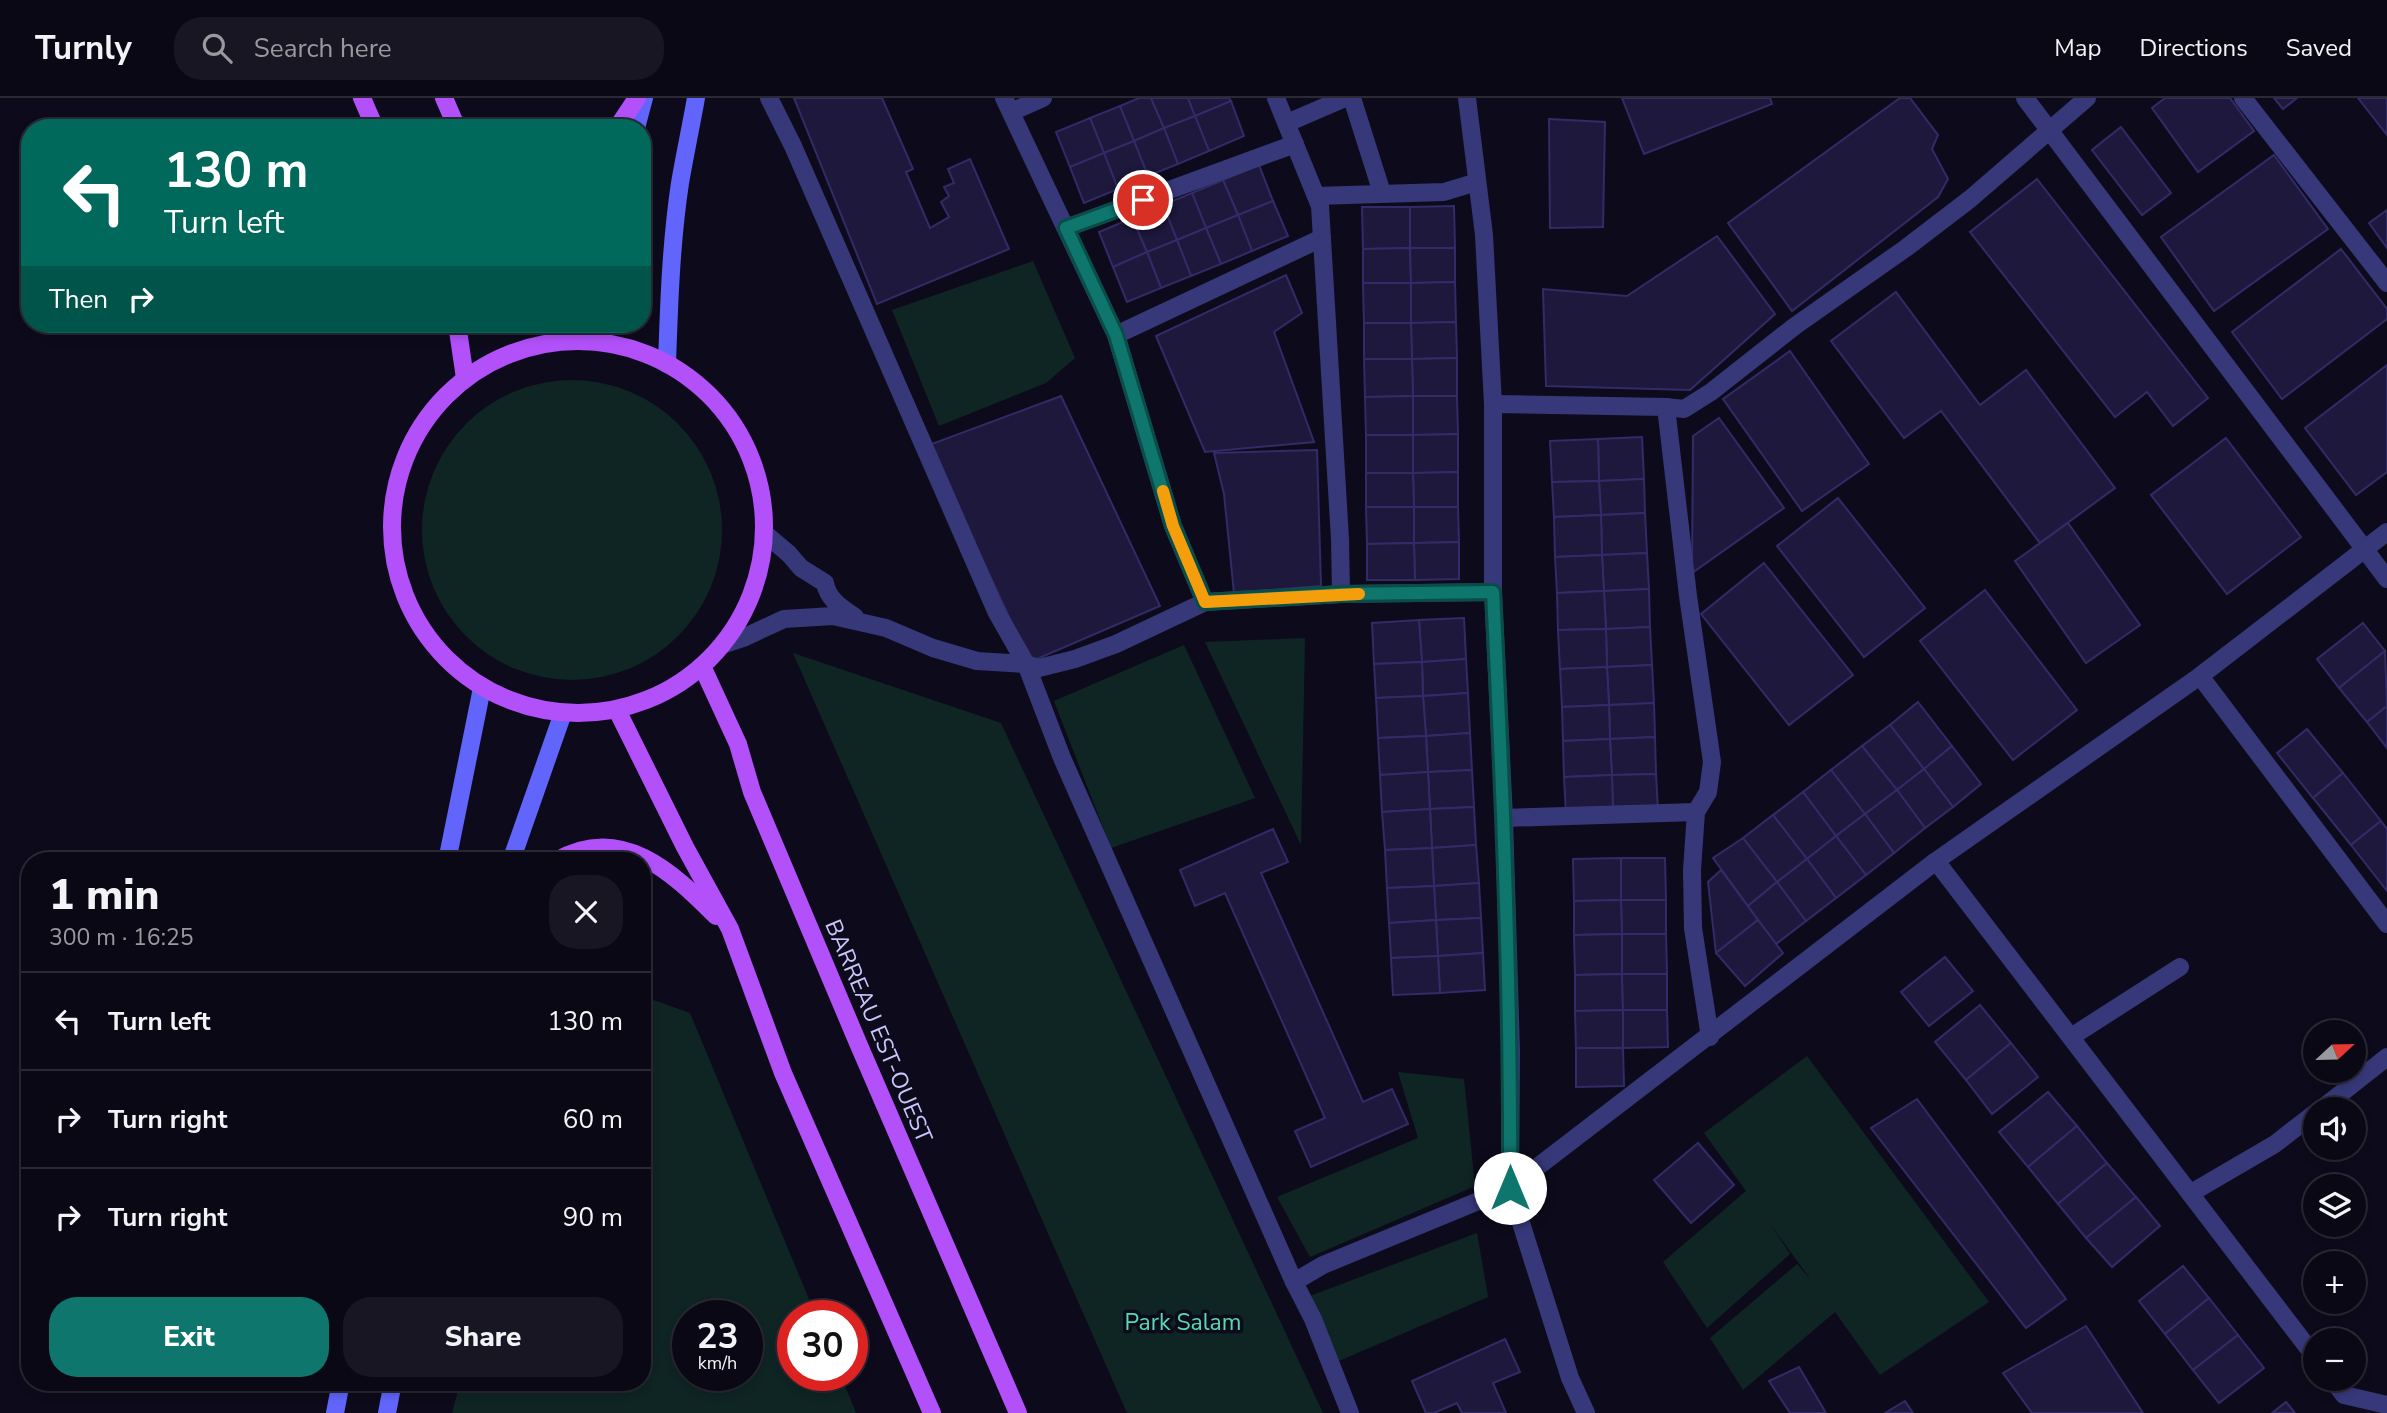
<!DOCTYPE html>
<meta charset="utf-8">
<style>
body{margin:0;font-family:"Nunito Sans",sans-serif;background:#181622;color:#f1f3f6;height:100vh;display:flex;flex-direction:column;font-size:26px;white-space:nowrap}
*{box-sizing:border-box;margin:0}
p{font-size:23px;color:#999aa0}
.icon{flex:none;width:38px;height:38px;fill:none;stroke:currentColor;stroke-width:2;stroke-linecap:round;stroke-linejoin:round}
.map{position:relative;flex:1;overflow:hidden}
.details{position:absolute;left:21px;top:754px;width:630px;height:539px;display:flex;flex-direction:column;background:#0a0814;border-radius:28px;box-shadow:0 4px 10px #0003,0 0 0 2px #2a2934}
.details>*{flex:none}
.guide{position:absolute;left:21px;top:21px;width:630px;height:214px;border-radius:28px;box-shadow:0 4px 10px #0003,0 0 0 2px #2a2934;background:#00695c;color:#fff;overflow:hidden}
.needle{width:46px;rotate:68deg}
.tools{position:absolute;left:2303px;top:922px;display:grid;gap:14px}
.tools a{display:grid;place-items:center;width:63px;height:63px;border-radius:50%;background:#0a0814;box-shadow:0 4px 10px #0003,0 0 0 2px #2a2934;font-size:35px}
.speed{position:absolute;left:672px;top:1202px;display:flex;gap:14px;font-size:35px;font-weight:700;text-align:center}
.speed>*{display:grid;place-content:center;width:91px;height:91px;border-radius:50%;background:#0a0814;box-shadow:0 4px 10px #0003,0 0 0 2px #2a2934;line-height:1}
.speed small{font-size:18px;font-weight:400}
.speed .limit{border:10px solid #d22;background:#fff;color:#111}
.pin{position:absolute;display:grid;place-items:center;width:60px;height:60px;color:#fff;margin:-30px;border:4px solid #fff;border-radius:50%;box-shadow:0 2px 7px #0007}
.me{position:absolute;width:77px;margin:-38px;rotate:0deg;stroke-linejoin:round;filter:drop-shadow(0 0 5px #0008)}
.turn{display:flex;align-items:center;gap:24px;height:147px;padding:0 28px;font-size:32px}
.turn .icon{width:91px;height:91px;stroke-width:2.5}
.turn b{display:block;font-size:49px;line-height:60px}
.then{display:flex;align-items:center;height:66px;padding:0 28px;background:#0003;gap:14px;font-size:26px}
.round{display:grid;place-items:center;flex:none;width:74px;height:74px;border-radius:28px;background:#181622}
.summary{display:flex;align-items:center;justify-content:space-between;height:119px;padding:0 28px}
h1{font-size:42px;font-weight:800;line-height:52px}
.cta{display:flex;gap:14px;margin-top:auto;padding:14px 28px}
.cta a{flex:1;height:80px;border-radius:28px;background:#0f766e;color:#fff;font-size:28px;font-weight:800;line-height:80px;text-align:center}
.cta a+a{background:#181622;color:#f1f3f6}
ul{padding:0;list-style:none}
li{display:flex;align-items:center;gap:21px;height:98px;padding:0 28px;border-top:2px solid #2a2934}
li div{flex:1}
li b{display:block;font-size:26px}
li em{font-style:normal}
header{display:flex;align-items:center;gap:42px;box-sizing:border-box;height:98px;padding:0 35px;background:#0a0814;border-bottom:2px solid #2a2934}
header strong{font-size:33px}
nav{display:flex;gap:38px;margin-inline-start:auto;font-size:24px}
.search{width:490px;height:63px;background:#181622;display:flex;align-items:center;gap:18px;box-sizing:border-box;padding:0 24px;border-radius:28px;color:#999aa0;font-size:26px}
.map>svg:first-child{display:block}
</style>
<header>
<strong>Turnly</strong>
<div class="search"><svg class="icon" aria-label="search" viewBox="0 0 24 24"><circle cx="10" cy="10" r="6"/><path d="M15 15l6 6"/></svg>Search here</div>
<nav><a>Map</a><a>Directions</a><a>Saved</a></nav>
</header>
<div class="map">
<svg width="2387" height="1315" viewBox="0 0 2387 1315">
<rect width="100%" height="100%" fill="#0d0b1b"/>
<g fill="#0f2523" fill-rule="evenodd">
<path d="M1033,163L1075,260L1046,285L939,328L892,212Z"/>
<circle cx="572" cy="432" r="150"/>
<path d="M1305,540L1301,747L1205,544Z"/>
<path d="M1184,547L1255,700L1111,750L1054,603Z"/>
<path d="M793,555L1001,625L1323,1315H1127Z"/>
<path d="M642,898L690,915L816,1218H793V1278H841L856,1315H452L460,1285L642,1284ZM747,1218V1278H688V1218Z"/>
<path d="M1807,958L1989,1204L1880,1277L1835,1214L1743,1292L1710,1240L1797,1166L1811,1182L1771,1127L1790,1156L1707,1230L1663,1164L1746,1093L1704,1035Z"/>
<path d="M1398,974L1464,981L1475,1088L1310,1159L1277,1099L1418,1040Z"/>
<path d="M1477,1135L1488,1199L1334,1265L1302,1201Z"/>
</g>
<g fill="#1d183c" stroke="#332b67" stroke-width="2">
<path d="M794,0H882L913,71L906,74L930,130L949,119L941,104L949,98L944,89L954,85L948,71L970,61L1009,151L877,206Z"/>
<path d="M1139,0H1151L1164,30L1134,43L1120,8Z"/>
<path d="M1151,0H1188L1195,18L1164,30Z"/>
<path d="M1188,0H1229L1231,3L1195,18Z"/>
<path d="M1622,0H1770L1772,6L1644,56Z"/>
<path d="M1900,0H1910L1938,37L1932,51L1948,81L1938,99L1792,213L1728,125Z"/>
<path d="M2165,0H2230L2254,33L2198,74L2152,10Z"/>
<path d="M2274,0H2297L2283,11Z"/>
<path d="M2358,0H2387V37Z"/>
<path d="M1231,3L1244,38L1209,53L1195,18Z"/>
<path d="M1120,8L1134,43L1104,55L1090,20Z"/>
<path d="M1195,18L1209,53L1178,66L1164,30Z"/>
<path d="M1090,20L1104,55L1070,69L1056,34Z"/>
<path d="M1549,21L1605,24L1603,129L1550,130Z"/>
<path d="M2121,29L2171,95L2142,117L2092,52Z"/>
<path d="M1164,30L1178,66L1148,78L1134,43Z"/>
<path d="M1134,43L1148,78L1118,91L1104,55Z"/>
<path d="M1104,55L1118,91L1084,105L1070,69Z"/>
<path d="M2274,57L2328,131L2214,213L2161,139Z"/>
<path d="M1259,67L1273,103L1238,117L1223,82Z"/>
<path d="M2037,81L2208,300L2173,328L2147,294L2115,319L1970,134Z"/>
<path d="M1223,82L1238,117L1206,130L1192,95Z"/>
<path d="M1192,95L1206,130L1177,142L1163,107Z"/>
<path d="M1273,103L1288,138L1252,153L1238,117Z"/>
<path d="M1163,107L1177,142L1147,154L1132,120Z"/>
<path d="M1454,108L1455,150H1410V109Z"/>
<path d="M1362,109H1410V150L1363,151Z"/>
<path d="M2387,112V150L2369,125Z"/>
<path d="M1238,117L1252,153L1221,166L1206,130Z"/>
<path d="M1132,120L1147,154L1113,169L1099,134Z"/>
<path d="M1206,130L1221,166L1191,178L1177,142Z"/>
<path d="M1717,138L1775,216L1690,292L1546,288L1543,191L1627,198Z"/>
<path d="M1177,142L1191,178L1161,190L1147,154Z"/>
<path d="M1410,150L1411,185H1363V151Z"/>
<path d="M1410,150H1455V184L1411,185Z"/>
<path d="M2341,151L2387,211V221L2282,301L2232,234Z"/>
<path d="M1147,154L1161,190L1127,204L1113,169Z"/>
<path d="M1286,177L1302,215L1274,234L1314,344L1205,354L1156,238Z"/>
<path d="M1455,184L1456,224L1411,225V185Z"/>
<path d="M1363,185H1411V225H1364Z"/>
<path d="M1896,194L1980,307L2026,272L2115,390L2040,445L1941,313L1904,340L1831,243Z"/>
<path d="M1456,224L1457,260L1412,261L1411,225Z"/>
<path d="M1364,225H1411L1412,261H1364Z"/>
<path d="M1790,253L1869,366L1802,413L1723,301Z"/>
<path d="M1457,260V298H1413L1412,261Z"/>
<path d="M1364,261H1412L1413,298L1365,299Z"/>
<path d="M2387,267V374L2356,397L2305,330Z"/>
<path d="M1061,298L1160,508L1030,564L929,347Z"/>
<path d="M1413,298V337H1366L1365,299Z"/>
<path d="M1413,298H1457L1458,336L1413,337Z"/>
<path d="M1719,320L1784,410L1692,475L1693,338Z"/>
<path d="M1458,336V374L1413,375V337Z"/>
<rect x="1366" y="337" width="47" height="38"/>
<path d="M1642,339L1644,381L1599,383L1598,341Z"/>
<path d="M2226,340L2301,439L2227,496L2151,397Z"/>
<path d="M1598,341L1599,383L1552,384L1550,343Z"/>
<path d="M1317,352L1321,488L1234,495L1224,396L1214,355Z"/>
<path d="M1458,374V409H1414L1413,375Z"/>
<path d="M1366,375H1413L1414,409H1366Z"/>
<path d="M1644,381L1645,415L1601,417L1599,383Z"/>
<path d="M1599,383L1601,417L1554,419L1552,384Z"/>
<path d="M1838,400L1925,510L1864,559L1777,448Z"/>
<path d="M1366,409H1414V445L1367,446Z"/>
<path d="M1414,409H1458L1459,444L1414,445Z"/>
<path d="M1645,415L1647,455L1602,457L1601,417Z"/>
<path d="M1601,417L1602,457L1555,459L1554,419Z"/>
<path d="M2068,425L2140,527L2086,565L2015,463Z"/>
<path d="M1459,444V481L1415,482L1414,445Z"/>
<path d="M1414,445L1415,482H1367V446Z"/>
<path d="M1647,455L1649,491L1604,493L1602,457Z"/>
<path d="M1602,457L1604,493L1557,495L1555,459Z"/>
<path d="M1764,465L1853,577L1789,627L1701,516Z"/>
<path d="M1649,491L1650,529L1606,531L1604,493Z"/>
<path d="M1985,492L2077,612L2013,662L1920,543Z"/>
<path d="M1604,493L1606,531L1558,532L1557,495Z"/>
<path d="M1464,520L1466,561L1422,564L1419,522Z"/>
<path d="M1419,522L1422,564L1374,566L1372,525Z"/>
<path d="M2363,525L2385,553L2339,590L2317,561Z"/>
<path d="M1650,529L1652,567L1607,569L1606,531Z"/>
<path d="M1606,531L1607,569L1560,571L1558,532Z"/>
<path d="M2385,553L2387,608L2367,624L2339,590Z"/>
<path d="M1466,561L1468,595L1423,598L1422,564Z"/>
<path d="M1422,564L1423,598L1376,600L1374,566Z"/>
<path d="M1652,567L1654,605L1609,607L1607,569Z"/>
<path d="M1607,569L1609,607L1562,609L1560,571Z"/>
<path d="M1468,595L1470,635L1426,638L1423,598Z"/>
<path d="M1423,598L1426,638L1378,640L1376,600Z"/>
<path d="M1918,604L1952,648L1924,671L1890,627Z"/>
<path d="M1654,605L1655,639L1610,641L1609,607Z"/>
<path d="M1609,607L1610,641L1563,643L1562,609Z"/>
<path d="M2387,608V650L2367,624Z"/>
<path d="M1890,627L1924,671L1897,692L1862,648Z"/>
<path d="M2307,631L2343,675L2313,700L2277,655Z"/>
<path d="M1470,635L1472,672L1428,674L1426,638Z"/>
<path d="M1426,638L1428,674L1380,677L1378,640Z"/>
<path d="M1655,639L1656,676L1612,677L1610,641Z"/>
<path d="M1610,641L1612,677L1564,679L1563,643Z"/>
<path d="M1862,648L1897,692L1865,716L1831,672Z"/>
<path d="M1952,648L1981,686L1953,709L1924,671Z"/>
<path d="M1924,671L1953,709L1925,730L1897,692Z"/>
<path d="M1472,672L1474,709L1430,711L1428,674Z"/>
<path d="M1831,672L1865,716L1836,738L1803,694Z"/>
<path d="M1428,674L1430,711L1382,714L1380,677Z"/>
<path d="M2343,675L2381,723L2351,747L2313,700Z"/>
<path d="M1656,676L1658,712L1613,714L1612,677Z"/>
<path d="M1612,677L1613,714L1566,716L1564,679Z"/>
<path d="M1897,692L1925,730L1894,755L1865,716Z"/>
<path d="M1803,694L1836,738L1807,761L1773,717Z"/>
<path d="M1474,709L1476,747L1432,750L1430,711Z"/>
<path d="M1430,711L1432,750L1385,752L1382,714Z"/>
<path d="M1865,716L1894,755L1866,777L1836,738Z"/>
<path d="M1773,717L1807,761L1777,784L1743,740Z"/>
<path d="M2381,723L2387,731V793L2351,747Z"/>
<path d="M1273,731L1288,764L1261,775L1363,1004L1392,991L1408,1026L1311,1069L1295,1033L1325,1020L1225,795L1195,808L1180,772Z"/>
<path d="M1836,738L1866,777L1836,800L1807,761Z"/>
<path d="M1743,740L1777,784L1748,808L1713,760Z"/>
<path d="M1476,747L1479,785L1434,788L1432,750Z"/>
<path d="M1432,750L1434,788L1387,790L1385,752Z"/>
<path d="M1621,760H1665L1666,802H1621Z"/>
<path d="M1621,760V802L1574,803L1573,761Z"/>
<path d="M1807,761L1836,800L1806,823L1777,784Z"/>
<path d="M1721,772L1758,822L1716,855L1708,784Z"/>
<path d="M1777,784L1806,823L1776,846L1748,808Z"/>
<path d="M1479,785L1481,820L1436,822L1434,788Z"/>
<path d="M1434,788L1436,822L1389,825L1387,790Z"/>
<path d="M1621,802H1666V836H1622Z"/>
<path d="M1621,802L1622,836L1574,837V803Z"/>
<path d="M1481,820L1483,855L1438,858L1436,822Z"/>
<path d="M1436,822L1438,858L1391,860L1389,825Z"/>
<path d="M1758,822L1783,855L1745,888L1716,855Z"/>
<path d="M1622,836V876L1575,877L1574,837Z"/>
<path d="M1622,836H1666L1667,876H1622Z"/>
<path d="M1483,855L1485,892L1440,895L1438,858Z"/>
<path d="M1438,858L1440,895L1393,897L1391,860Z"/>
<path d="M1945,859L1973,893L1929,928L1901,894Z"/>
<path d="M1622,876L1623,912L1575,913V877Z"/>
<path d="M1622,876H1667V912H1623Z"/>
<path d="M1980,907L2011,945L1966,982L1935,944Z"/>
<path d="M1623,912V950H1576L1575,913Z"/>
<path d="M1623,912H1667L1668,949L1623,950Z"/>
<path d="M2011,945L2038,979L1992,1016L1966,982Z"/>
<path d="M1576,950H1623L1624,988L1576,989Z"/>
<path d="M2048,994L2077,1028L2028,1069L1999,1034Z"/>
<path d="M1917,1001L2066,1201L2026,1230L1871,1030Z"/>
<path d="M2077,1028L2107,1065L2058,1106L2028,1069Z"/>
<path d="M1698,1045L1734,1087L1691,1125L1654,1082Z"/>
<path d="M2107,1065L2136,1099L2086,1140L2058,1106Z"/>
<path d="M2136,1099L2160,1128L2112,1169L2086,1140Z"/>
<path d="M2183,1168L2209,1200L2165,1236L2139,1203Z"/>
<path d="M2209,1200L2238,1237L2193,1272L2165,1236Z"/>
<path d="M2086,1228L2143,1315H2032L2003,1275Z"/>
<path d="M2238,1237L2264,1270L2219,1305L2193,1272Z"/>
<path d="M1505,1241L1520,1274L1493,1285L1506,1315H1462L1457,1305L1434,1315H1426L1412,1283Z"/>
<path d="M1799,1269L1826,1315H1790L1769,1283Z"/>
<path d="M1905,1303L1913,1315H1885Z"/>
<path d="M2286,1304L2295,1315H2272Z"/>
</g>
<g fill="none" stroke-linecap="round" stroke-linejoin="round">
<g stroke="#373879" stroke-width="18">
<path d="M769,0L793,48L996,513L1026,566L1062,660L1294,1184L1313,1221L1350,1315"/>
<path d="M1004,0L1116,237L1173,428L1205,504"/>
<path d="M1276,0L1320,108L1340,441L1341,496"/>
<path d="M1352,0L1382,95"/>
<path d="M1467,0L1484,137L1493,306V494L1504,720L1511,954L1510,1090L1570,1280L1586,1315"/>
<path d="M2025,0L2387,481"/>
<path d="M2243,0L2387,185"/>
<path d="M1011,14L1043,0"/>
<path d="M1287,25L1345,0"/>
<path d="M1316,98L1444,94L1477,84"/>
<path d="M1066,130L1295,46"/>
<path d="M1116,237L1322,140"/>
<path d="M1493,306L1666,309L1684,311L1711,294L1795,228L1906,150L1970,101L2087,0"/>
<path d="M1666,309L1688,498L1712,664L1708,694L1696,714L1692,772L1693,830L1710,939"/>
<path d="M764,435L789,456L801,470L825,485C828,502 842,510 855,519"/>
<path d="M722,547L743,540L784,521L833,518L886,530L933,550L977,563L1026,566L1039,570L1075,561L1116,546L1205,504L1341,496L1493,494"/>
<path d="M2200,578L2387,826"/>
<path d="M1504,720L1696,714"/>
<path d="M1936,763L2315,1259"/>
<path d="M2071,939L2180,869"/>
<path d="M2320,1012L2387,959"/>
<path d="M2191,1095L2275,1046L2315,1015"/>
<path d="M1294,1184L1323,1167L1510,1090L1936,763L2200,578L2387,434"/>
<path d="M2332,1281L2344,1297L2387,1307"/>
</g>
<g stroke="#6165fb" stroke-width="18">
<path d="M636,30L644,0"/>
<path d="M585,243L589,226"/>
<path d="M667,266C669,206 671,145 680,85C685,56 691,28 696,0"/>
<path d="M447,763L482,590"/>
<path d="M511,763L563,615"/>
<path d="M335,1315L341,1284"/>
<path d="M387,1315L393,1284"/>
</g>
<g stroke="#b251fa" stroke-width="18">
<path d="M362,0L375,30"/>
<path d="M444,0L454,23L461,30"/>
<path d="M617,30L637,0"/>
<path d="M457,226L465,280"/>
<path d="M549,226L558,242"/>
<circle cx="578" cy="429" r="186"/>
<path d="M702,568L738,646L752,694L858,945L1018,1315"/>
<path d="M617,612L685,749L730,831L783,975L932,1315"/>
<path d="M556,763C621,725 672,774 716,818"/>
</g>
</g>
<g fill="none" stroke-linecap="round" stroke-linejoin="round">
<defs>
<path id="route" d="M1143,102L1066,130L1116,237L1173,428L1205,504L1341,496L1493,494C1503,693 1511,891 1510,1090"/>
</defs>
<use href="#route" stroke="#0a4d48" stroke-width="18"/>
<use href="#route" stroke="#0f766e" stroke-width="12"/>
<path stroke="#f59e0b" stroke-width="12" d="M1163,393L1173,428L1205,504L1359,496"/>
</g>
<g text-anchor="middle" stroke-width="7" stroke-linejoin="round" paint-order="stroke">
<g font-size="23" fill="#cac7fe" stroke="#0d0b1b">
<text transform="translate(879 933) rotate(67)" y="8">BARREAU EST-OUEST</text>
</g>
<g font-size="23" fill="#56dab2" stroke="#0d0b1b">
<text x="1183" y="1232">Park Salam</text>
</g>
</g>
</svg>
<div class="tools">
<a><svg class="needle" viewBox="-14 -14 28 28"><path d="M0-13l5 13h-10z" fill="#e53935"/><path d="M0 13l5-13h-10z" fill="#999aa0"/></svg></a>
<a><svg class="icon" aria-label="sound" viewBox="0 0 24 24"><path d="M4 9h4l5-4v14l-5-4H4zM17 9q2 3 0 6"/></svg></a>
<a><svg class="icon" aria-label="layers" viewBox="0 0 24 24"><path d="M12 4l9 5-9 5-9-5zM3 14l9 5 9-5"/></svg></a>
<a>+</a>
<a>−</a>
</div>
<div class="speed"><div>23<small>km/h</small></div><div class="limit">30</div></div>
<div class="pin" style="left:1143px;top:102px;background:#d93025"><svg class="icon" aria-label="arrive" viewBox="0 0 24 24"><path d="M6 21V4h12l-3 4 3 4H6"/></svg></div>
<svg class="me" style="left:1510px;top:1090px" viewBox="-20 -20 40 40"><circle r="19" fill="#fff"/><path d="M0-13L10 11 0 6-10 11z" fill="#0f766e"/></svg>
<div class="guide">
<div class="turn"><svg class="icon" aria-label="left" viewBox="0 0 24 24"><path d="M17 20v-9H6M10 6l-5 5 5 5"/></svg><div><b>130 m</b>Turn left</div></div>
<div class="then">Then<svg class="icon" aria-label="right" viewBox="0 0 24 24"><path d="M7 20v-9h11M14 6l5 5-5 5"/></svg></div>
</div>
<section class="details">
<div class="summary"><div><h1>1 min</h1><p>300 m · 16:25</p></div><a class="round"><svg class="icon" aria-label="close" viewBox="0 0 24 24"><path d="M6 6l12 12M18 6L6 18"/></svg></a></div>
<ul>
<li><svg class="icon" aria-label="left" viewBox="0 0 24 24"><path d="M17 20v-9H6M10 6l-5 5 5 5"/></svg><div><b>Turn left</b></div><em>130 m</em></li>
<li><svg class="icon" aria-label="right" viewBox="0 0 24 24"><path d="M7 20v-9h11M14 6l5 5-5 5"/></svg><div><b>Turn right</b></div><em>60 m</em></li>
<li><svg class="icon" aria-label="right" viewBox="0 0 24 24"><path d="M7 20v-9h11M14 6l5 5-5 5"/></svg><div><b>Turn right</b></div><em>90 m</em></li>
</ul>
<div class="cta"><a>Exit</a><a>Share</a></div>
</section>
</div>
